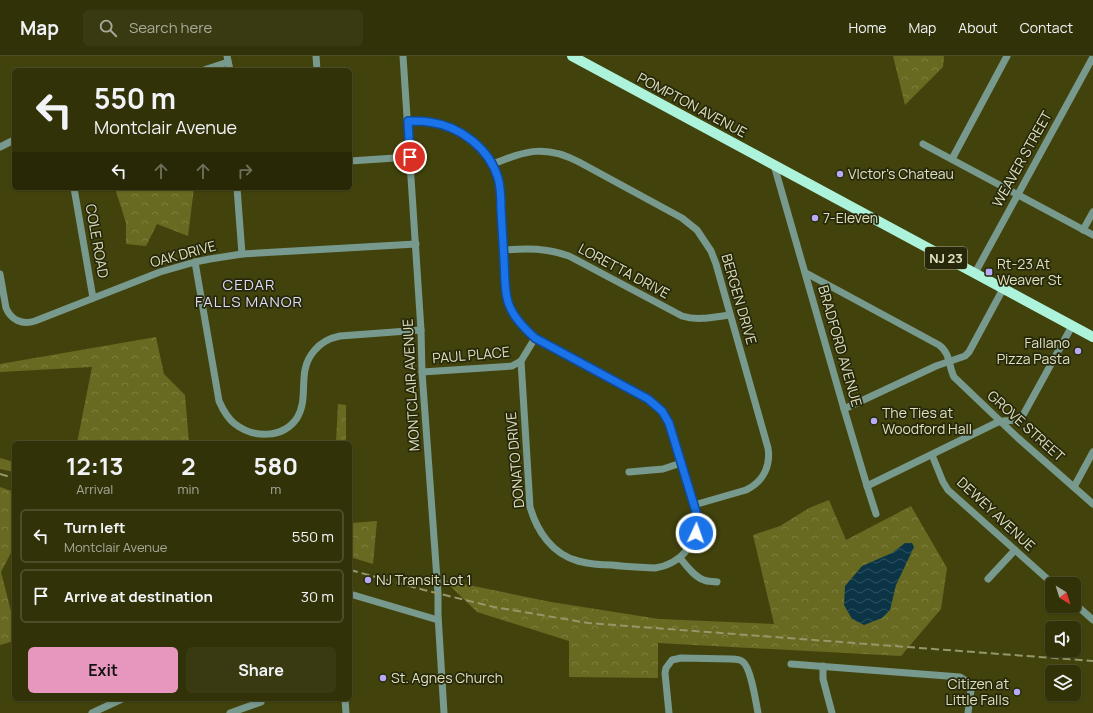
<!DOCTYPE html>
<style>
body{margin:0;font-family:Manrope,sans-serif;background:#3a3a12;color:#f1f3f6;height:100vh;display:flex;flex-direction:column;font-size:15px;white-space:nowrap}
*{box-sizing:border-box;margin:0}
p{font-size:13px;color:#a8aa9c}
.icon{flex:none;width:22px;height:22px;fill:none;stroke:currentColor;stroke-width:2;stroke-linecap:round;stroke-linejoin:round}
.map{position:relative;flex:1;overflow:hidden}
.details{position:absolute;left:12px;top:385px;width:340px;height:260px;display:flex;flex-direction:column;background:#323209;border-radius:6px;box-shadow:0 1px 3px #0004,0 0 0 1px #4d4d2a}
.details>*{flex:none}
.banner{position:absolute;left:12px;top:12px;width:340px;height:122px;border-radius:6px;box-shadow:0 1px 3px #0004,0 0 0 1px #4d4d2a;background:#323209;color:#f1f3f6;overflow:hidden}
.needle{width:26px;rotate:142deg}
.buttons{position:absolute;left:1045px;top:521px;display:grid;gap:8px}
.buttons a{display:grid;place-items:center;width:36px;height:36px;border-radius:6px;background:#323209;box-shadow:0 1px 3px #0004,0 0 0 1px #4d4d2a;font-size:20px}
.pin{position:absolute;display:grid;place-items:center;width:34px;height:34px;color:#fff;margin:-17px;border:2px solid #fff;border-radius:50%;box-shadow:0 1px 4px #0007}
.me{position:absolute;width:44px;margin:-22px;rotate:3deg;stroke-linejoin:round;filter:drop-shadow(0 0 3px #0008)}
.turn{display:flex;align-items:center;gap:14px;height:84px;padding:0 16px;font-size:18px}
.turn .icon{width:52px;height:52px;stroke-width:2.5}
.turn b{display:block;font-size:28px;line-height:34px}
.lanes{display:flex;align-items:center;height:38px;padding:0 16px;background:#0003;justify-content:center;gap:20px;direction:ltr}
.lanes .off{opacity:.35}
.eta{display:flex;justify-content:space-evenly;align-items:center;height:68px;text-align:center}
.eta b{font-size:24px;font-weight:700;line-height:28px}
.cta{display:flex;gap:8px;margin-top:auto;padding:8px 16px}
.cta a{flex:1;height:46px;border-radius:6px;background:#e797bd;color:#111;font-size:16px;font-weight:700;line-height:46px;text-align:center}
.cta a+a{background:#3a3a12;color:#f1f3f6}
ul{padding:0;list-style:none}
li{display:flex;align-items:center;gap:12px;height:54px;margin:0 8px 6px;padding:0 8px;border:2px solid #4d4d2a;border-radius:6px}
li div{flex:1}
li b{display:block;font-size:15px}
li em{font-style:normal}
header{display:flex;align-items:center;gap:24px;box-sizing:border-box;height:56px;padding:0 20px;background:#323209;border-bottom:1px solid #4d4d2a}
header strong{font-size:19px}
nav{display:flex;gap:22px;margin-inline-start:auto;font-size:14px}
.search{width:280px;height:36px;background:#3a3a12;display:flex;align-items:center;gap:10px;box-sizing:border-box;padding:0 14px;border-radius:6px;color:#a8aa9c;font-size:15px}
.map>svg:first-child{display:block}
</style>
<header>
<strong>Map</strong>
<div class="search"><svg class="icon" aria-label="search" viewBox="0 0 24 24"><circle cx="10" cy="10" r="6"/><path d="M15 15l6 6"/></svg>Search here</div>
<nav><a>Home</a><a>Map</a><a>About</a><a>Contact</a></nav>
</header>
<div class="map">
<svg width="1093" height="657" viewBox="0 0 1093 657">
<defs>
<pattern id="forest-crowns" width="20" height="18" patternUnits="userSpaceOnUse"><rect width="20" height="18" fill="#686a21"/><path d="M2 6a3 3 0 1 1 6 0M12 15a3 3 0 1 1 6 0" fill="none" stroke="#7d7f3f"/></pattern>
<pattern id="water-waves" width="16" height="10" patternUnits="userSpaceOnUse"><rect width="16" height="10" fill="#0b3546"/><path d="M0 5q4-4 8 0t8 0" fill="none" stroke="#2e525f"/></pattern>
</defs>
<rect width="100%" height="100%" fill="#42430c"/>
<g fill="url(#forest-crowns)">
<path d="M893,0H944L943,11L905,49Z"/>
<path d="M115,132H194L188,180L157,168L146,190L126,188V167Z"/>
<path d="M156,281L164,318L185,339L189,387H77L92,311L0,316V308Z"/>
<path d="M338,348L346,349V387H336Z"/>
<path d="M0,402L14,406V416L0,413Z"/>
<path d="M0,431L14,436V491L1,516L14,567V585L0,589Z"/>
<path d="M350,441L352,467L377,465L373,508L350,501Z"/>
<path d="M829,444L846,484L911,450L947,512L941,553L901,600L658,587V622L569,621V585L477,556L444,524L551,546L659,563L774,568L753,479L780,470L809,452Z"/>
</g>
<path fill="url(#water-waves)" d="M905,487H912L914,491L896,529L890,554L882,562L864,569L852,563L844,549L845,530L862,510L892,497Z"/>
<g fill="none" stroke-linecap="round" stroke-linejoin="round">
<g stroke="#78998d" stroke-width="7">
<path d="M227,0L230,14"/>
<path d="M316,0L317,14"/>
<path d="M403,0L421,274L422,316L438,537V559L444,657"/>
<path d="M204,14L228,6"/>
<path d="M408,65C454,65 491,85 500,132L505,215V228L508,245L511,254L521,269L535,282L546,288L648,343C658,350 663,355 669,367L697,459C700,486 681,508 655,512C641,511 626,511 612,509C600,509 589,508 578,505C552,498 537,475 530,451L521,305L535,282"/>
<path d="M923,88L1093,179"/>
<path d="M0,91L14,84"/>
<path d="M952,103L1007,0"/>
<path d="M350,105L410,101"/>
<path d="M493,108C526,95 545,88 579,106L682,162L697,174L711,195L716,208L768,392C771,410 763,426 746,434L694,449"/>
<path d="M774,109L844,353L867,430L876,458"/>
<path d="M74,132L93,242"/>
<path d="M237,132L242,198"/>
<path d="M1083,174L1093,156"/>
<path d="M504,194C528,192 546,192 569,200L682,260C698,265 714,261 730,259"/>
<path d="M195,206L219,345C223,354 227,362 235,368C253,382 283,383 297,362C310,341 296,316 314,295C321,286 330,282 340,280L421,274"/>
<path d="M806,217L939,289C951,298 948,309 954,321L1018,382L1093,448"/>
<path d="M975,217L1093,1"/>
<path d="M0,218L6,252C11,264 22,269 35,265L160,216L195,206L210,203L242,198L416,188"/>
<path d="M422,316L512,310L521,305"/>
<path d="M844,353L936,310L965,300L969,296L1003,233"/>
<path d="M932,399L943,426L948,434L1053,528"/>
<path d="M629,416L663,413L681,407"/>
<path d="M867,430L996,367L1003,365L1019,364L1022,361L1072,270"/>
<path d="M1074,431L1093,396"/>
<path d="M680,502C686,509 694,521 704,524C708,526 713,525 717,526"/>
<path d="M988,523L1015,494"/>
<path d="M350,538L438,564"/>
<path d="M1074,547L1093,564"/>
<path d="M791,608L960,621L968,626L971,634L968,657"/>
<path d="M823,610V623L832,657"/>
<path d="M345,643L346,657"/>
<path d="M92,657L122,643"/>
<path d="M230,657L261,646"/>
<path d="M669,657L665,617L666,612L672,604L681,602L731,603C735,603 740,603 743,606C751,612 756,647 758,657"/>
</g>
<path stroke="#adf2da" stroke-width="10" d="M572,0L1093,281"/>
<g stroke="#95976b" stroke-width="2" stroke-dasharray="8 4" stroke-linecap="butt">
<path d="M0,418L14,422"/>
<path d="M350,514L424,534L494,551L588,567L1093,605"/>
</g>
</g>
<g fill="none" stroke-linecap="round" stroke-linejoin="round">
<defs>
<path id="route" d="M410,101L408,65C415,65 422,65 429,66C460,70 489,92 498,122C501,132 501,142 501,153C502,170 503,187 504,204C505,218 504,233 508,246C513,261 524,272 535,282L648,343L662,355L669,367L697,459V470L696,477"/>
</defs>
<use href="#route" stroke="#114b97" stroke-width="10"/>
<use href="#route" stroke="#1a73e8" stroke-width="7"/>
</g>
<g fill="#b7abf8" stroke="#27280b" stroke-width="1.5">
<circle cx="840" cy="118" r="4"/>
<circle cx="815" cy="162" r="4"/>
<rect x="985" y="212" width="8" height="8" rx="2"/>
<circle cx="1078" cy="295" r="4"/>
<circle cx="874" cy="365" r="4"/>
<circle cx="368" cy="524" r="4"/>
<circle cx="383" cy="622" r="4"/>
<circle cx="1017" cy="636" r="4"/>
</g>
<g text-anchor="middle" stroke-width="3.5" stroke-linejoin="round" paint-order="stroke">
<rect fill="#27280b" stroke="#a7aa89" stroke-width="1" x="925" y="191" width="42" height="22" rx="3"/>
<g font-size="13" font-weight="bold" fill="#dee1bf">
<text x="946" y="207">NJ 23</text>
</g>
<g font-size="14" fill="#dee1bf" stroke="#27280b">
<text transform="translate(692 49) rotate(28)" y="5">POMPTON AVENUE</text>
<text transform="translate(1022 103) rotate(-61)" y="5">WEAVER STREET</text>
<text transform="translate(97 185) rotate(80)" y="5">COLE ROAD</text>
<text transform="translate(183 198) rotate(-15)" y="5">OAK DRIVE</text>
<text transform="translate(624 215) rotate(28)" y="5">LORETTA DRIVE</text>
<text transform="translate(739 243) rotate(74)" y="5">BERGEN DRIVE</text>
<text transform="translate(840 290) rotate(74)" y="5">BRADFORD AVENUE</text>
<text transform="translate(471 299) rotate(-5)" y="5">PAUL PLACE</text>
<text transform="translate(411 329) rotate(-93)" y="5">MONTCLAIR AVENUE</text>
<text transform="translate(1026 370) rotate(42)" y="5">GROVE STREET</text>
<text transform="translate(515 404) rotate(-95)" y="5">DONATO DRIVE</text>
<text transform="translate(996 458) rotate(43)" y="5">DEWEY AVENUE</text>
</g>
<g font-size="14" fill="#dee1bf" stroke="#27280b" text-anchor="start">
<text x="848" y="123">VIctor's Chateau</text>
<text x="823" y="167">7-Eleven</text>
<text x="997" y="213">Rt-23 At<tspan x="997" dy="16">Weaver St</tspan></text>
<text x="1070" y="292" text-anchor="end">Fallano<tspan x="1070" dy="16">Pizza Pasta</tspan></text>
<text x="882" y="362">The Ties at<tspan x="882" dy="16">Woodford Hall</tspan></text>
<text x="376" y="529">NJ Transit Lot 1</text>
<text x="391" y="627">St. Agnes Church</text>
<text x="1009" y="633" text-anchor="end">Citizen at<tspan x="1009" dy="16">Little Falls</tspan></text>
</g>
<g font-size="15" letter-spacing="1" fill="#dfdcf9" stroke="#27280b">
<text x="249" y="234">CEDAR<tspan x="249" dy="17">FALLS MANOR</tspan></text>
</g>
</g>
</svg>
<div class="buttons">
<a><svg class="needle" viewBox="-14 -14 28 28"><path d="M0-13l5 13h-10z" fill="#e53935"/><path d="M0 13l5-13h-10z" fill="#a8aa9c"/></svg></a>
<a><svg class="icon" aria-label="sound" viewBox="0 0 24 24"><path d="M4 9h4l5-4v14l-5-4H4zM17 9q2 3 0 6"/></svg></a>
<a><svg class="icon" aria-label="layers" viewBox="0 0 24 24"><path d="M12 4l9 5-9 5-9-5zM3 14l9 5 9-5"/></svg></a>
</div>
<div class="pin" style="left:410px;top:101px;background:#d93025"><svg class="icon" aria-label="arrive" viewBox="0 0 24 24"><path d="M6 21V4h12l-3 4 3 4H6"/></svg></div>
<svg class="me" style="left:696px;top:477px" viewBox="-20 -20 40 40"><circle r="17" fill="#1a73e8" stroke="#fff" stroke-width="3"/><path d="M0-11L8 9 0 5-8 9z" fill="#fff"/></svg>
<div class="banner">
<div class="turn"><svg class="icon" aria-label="left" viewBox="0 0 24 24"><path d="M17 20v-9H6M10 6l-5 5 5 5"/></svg><div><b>550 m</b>Montclair Avenue</div></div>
<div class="lanes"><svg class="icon" aria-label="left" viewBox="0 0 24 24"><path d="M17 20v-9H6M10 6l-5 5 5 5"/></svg><svg class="icon off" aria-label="ahead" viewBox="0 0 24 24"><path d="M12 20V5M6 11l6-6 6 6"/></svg><svg class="icon off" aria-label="ahead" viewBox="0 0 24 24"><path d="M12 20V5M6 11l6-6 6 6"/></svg><svg class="icon off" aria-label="right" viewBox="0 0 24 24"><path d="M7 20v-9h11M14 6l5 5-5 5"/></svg></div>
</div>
<section class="details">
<div class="eta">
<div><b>12:13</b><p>Arrival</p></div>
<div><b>2</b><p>min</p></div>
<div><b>580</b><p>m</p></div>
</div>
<ul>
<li><svg class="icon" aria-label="left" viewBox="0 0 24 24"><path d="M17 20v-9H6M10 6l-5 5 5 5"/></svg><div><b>Turn left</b><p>Montclair Avenue</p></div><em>550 m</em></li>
<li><svg class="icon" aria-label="arrive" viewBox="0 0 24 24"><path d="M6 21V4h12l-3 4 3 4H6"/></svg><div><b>Arrive at destination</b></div><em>30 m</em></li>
</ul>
<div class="cta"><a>Exit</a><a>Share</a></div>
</section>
</div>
